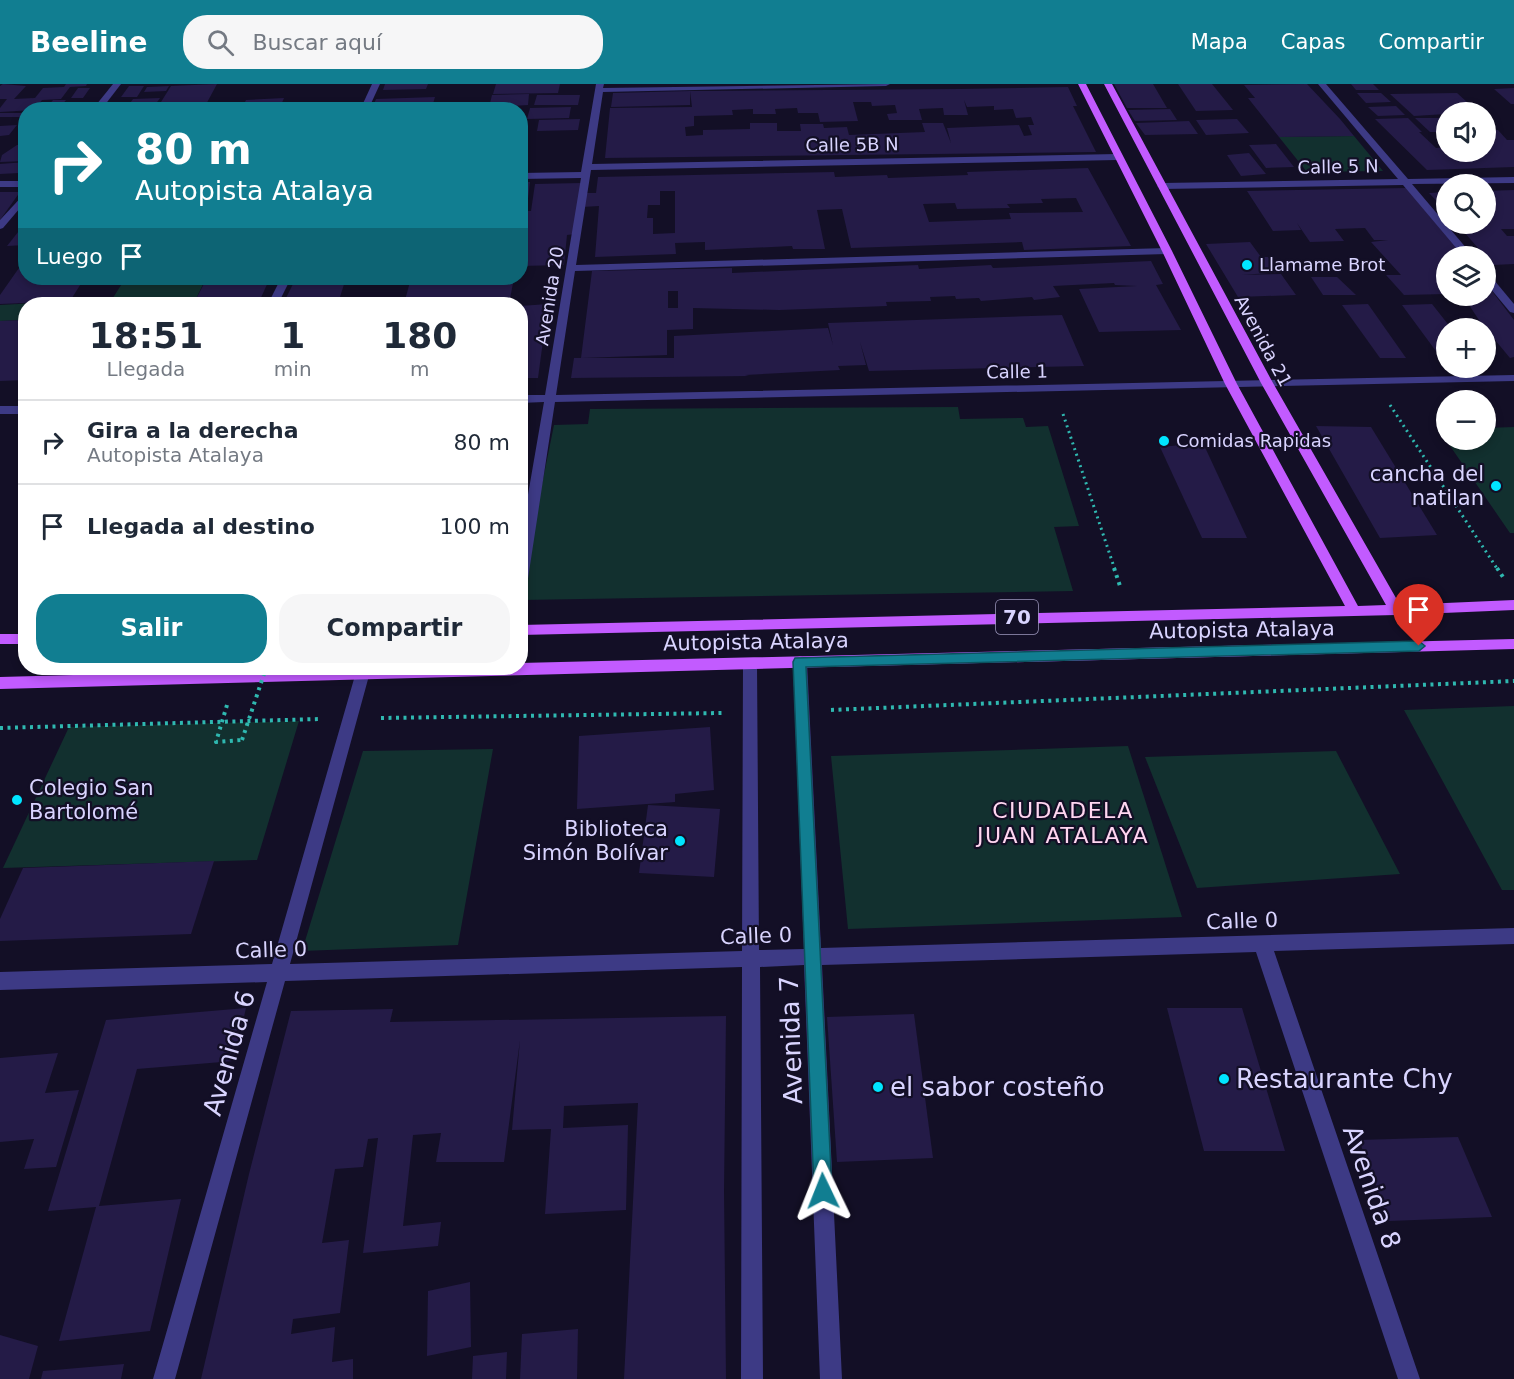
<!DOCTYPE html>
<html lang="es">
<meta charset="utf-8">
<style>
body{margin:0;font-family:"DejaVu Sans",sans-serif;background:#f6f6f7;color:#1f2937;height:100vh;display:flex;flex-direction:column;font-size:22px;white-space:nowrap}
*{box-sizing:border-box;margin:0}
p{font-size:20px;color:#747a83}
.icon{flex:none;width:33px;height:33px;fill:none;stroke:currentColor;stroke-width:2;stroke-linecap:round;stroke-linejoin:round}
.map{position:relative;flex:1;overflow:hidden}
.drawer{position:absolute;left:18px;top:213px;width:510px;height:378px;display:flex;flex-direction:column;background:#fff;border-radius:24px;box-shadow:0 3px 9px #0003}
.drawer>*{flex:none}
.banner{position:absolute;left:18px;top:18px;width:510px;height:183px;border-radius:24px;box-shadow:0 3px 9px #0003;background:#117e91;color:#fff;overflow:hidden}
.buttons{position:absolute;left:1436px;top:18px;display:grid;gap:12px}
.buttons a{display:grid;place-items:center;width:60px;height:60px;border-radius:50%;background:#fff;box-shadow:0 3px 9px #0003;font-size:30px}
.pin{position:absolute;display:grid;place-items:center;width:51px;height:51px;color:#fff;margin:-62px -26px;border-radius:50% 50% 50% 0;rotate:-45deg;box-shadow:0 0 6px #0007}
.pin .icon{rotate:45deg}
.me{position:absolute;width:66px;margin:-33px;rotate:358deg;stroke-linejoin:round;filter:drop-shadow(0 0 4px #0008)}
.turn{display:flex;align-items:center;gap:21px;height:126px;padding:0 18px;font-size:27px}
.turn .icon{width:78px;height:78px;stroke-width:2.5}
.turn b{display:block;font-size:42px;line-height:51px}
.then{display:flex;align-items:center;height:57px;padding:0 18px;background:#0003;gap:12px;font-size:22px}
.eta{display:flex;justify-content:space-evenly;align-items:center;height:102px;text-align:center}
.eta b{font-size:36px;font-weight:700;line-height:42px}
.cta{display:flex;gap:12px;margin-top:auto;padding:12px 18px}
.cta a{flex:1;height:69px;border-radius:24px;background:#117e91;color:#fff;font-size:24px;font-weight:700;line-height:69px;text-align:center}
.cta a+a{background:#f6f6f7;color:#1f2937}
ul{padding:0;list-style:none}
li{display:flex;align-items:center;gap:18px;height:84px;padding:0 18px;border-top:2px solid #e0e1e3}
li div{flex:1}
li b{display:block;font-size:22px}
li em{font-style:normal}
header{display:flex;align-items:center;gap:36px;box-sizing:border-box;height:84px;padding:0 30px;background:#117e91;color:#fff}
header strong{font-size:28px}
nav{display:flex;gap:33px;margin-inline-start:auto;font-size:21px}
.search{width:420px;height:54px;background:#f6f6f7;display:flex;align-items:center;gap:15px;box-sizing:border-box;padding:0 21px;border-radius:24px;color:#747a83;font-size:22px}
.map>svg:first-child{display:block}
</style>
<header>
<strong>Beeline</strong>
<div class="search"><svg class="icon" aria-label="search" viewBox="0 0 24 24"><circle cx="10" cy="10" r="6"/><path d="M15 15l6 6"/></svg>Buscar aquí</div>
<nav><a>Mapa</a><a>Capas</a><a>Compartir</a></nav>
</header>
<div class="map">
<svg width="1514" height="1295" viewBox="0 0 1514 1295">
<rect width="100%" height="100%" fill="#130f26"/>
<g fill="#12302f">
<path d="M1354,52L1383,87L1307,88L1279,53Z"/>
<path d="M205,196L196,215L111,217L123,198Z"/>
<path d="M55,218L54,220H26L25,236L0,237V221Z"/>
<path d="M958,323L960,335L1023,334L1026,343L1048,342L1079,442L1054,443L1073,507L521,516V504L554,341L588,340L590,325Z"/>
<path d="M1514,343V449H1510L1446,356H1485V344Z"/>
<path d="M1514,622V806H1502L1404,626Z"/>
<path d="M299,637L257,776L3,784L69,643Z"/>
<path d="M1128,662L1182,833L848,845L831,672Z"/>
<path d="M493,665L458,861L302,867L363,667Z"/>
<path d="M1336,667L1400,790L1197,804L1145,673Z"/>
</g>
<g fill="#241b47" fill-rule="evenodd">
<path d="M3,0L26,2L14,15L35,14L43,4L64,3L66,0H87L86,2L70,3L61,15L42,16L34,26L0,28V24L7,15H0V2Z"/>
<path d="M217,0L203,26H156L171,2Z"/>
<path d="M385,0H428L426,5L383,6Z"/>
<path d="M496,0H560L558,9L493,10Z"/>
<path d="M1114,0H1153L1167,24H1127Z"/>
<path d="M1178,0H1212L1233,26L1196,27Z"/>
<path d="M1307,0L1340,35L1354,52L1279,53L1248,14H1255L1244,1Z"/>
<path d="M1351,0H1373L1379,6H1356Z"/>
<path d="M129,2H144L137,13H121Z"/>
<path d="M169,2L166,7L144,8L147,3Z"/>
<path d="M1068,3L1077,22H1073L1096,68L605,74L610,24L692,23L690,7V21L611,23L613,9L690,7H709L960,5ZM964,16L967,23L994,22V26L1013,25L1016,34L1031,33L1034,41H1028L1032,51L1024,52L1019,41L947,44L951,59L943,39H922L925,48L849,51L847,43L824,44L823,40H800L801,47H777V39H750V45L703,46V51L686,52L685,43L694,42V32L733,31L732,26L753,25V30H776L775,25L797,24L798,29H818L820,38L858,37L853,18H871L872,22L895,21L897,29L887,30L889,36H922L919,25L943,24L944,31H968Z"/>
<path d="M78,4H90L83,14H71Z"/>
<path d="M1514,4V20H1511L1494,5Z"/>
<path d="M1357,9H1381L1391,18L1366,19Z"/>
<path d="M1457,9L1478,28L1414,32L1390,10Z"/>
<path d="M529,10L528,21L493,23V26H483L489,23L492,11Z"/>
<path d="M537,11H580L578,21H534Z"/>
<path d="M435,13L432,23L372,25L376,15Z"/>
<path d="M160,14L153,24L126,25L133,15Z"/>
<path d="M284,14L279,26H241L246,16Z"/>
<path d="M53,16H66L58,26H45Z"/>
<path d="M1396,22L1405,31L1378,32L1368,23Z"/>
<path d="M571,23L569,34L527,35L530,24Z"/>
<path d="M1170,25L1177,36L1135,37L1128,26Z"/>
<rect x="0" y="29" width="26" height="4"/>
<path d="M1408,34L1422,48H1419L1436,64L1446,63V68H1485V55H1492L1485,46H1498L1507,56H1514V83L1427,86L1375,35Z"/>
<path d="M1415,34H1446V48H1430Z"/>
<path d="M580,35L578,46L537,47L539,36Z"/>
<path d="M1237,35L1249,49L1206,51L1196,36Z"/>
<path d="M1189,37L1198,50L1145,51L1136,39Z"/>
<path d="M17,41L9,51L0,52V42Z"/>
<path d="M1276,60L1294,83L1266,84L1249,61Z"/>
<path d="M17,61H26V77L0,78L2,71Z"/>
<path d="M1249,69L1266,90L1241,92L1227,71Z"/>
<path d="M26,78L19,89L0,90V80Z"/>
<path d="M1088,84L1131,162L1024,166L1022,158L851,164L842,125L817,126L825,165H793L792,162L705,166V158L675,159L676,170L595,173L599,122L582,123L583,109H596L598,93L834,88L835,93L887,91L888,94L968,91L967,88ZM660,107H675V149L653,150V134H647L648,121H660ZM1076,114L1083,128L1009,129L1011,135L929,138L923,120L955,119L957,125L1010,124L1007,120L1043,119L1041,115Z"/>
<path d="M520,98H530L527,123L520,124Z"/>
<path d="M581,99L575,150L567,151L564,181L520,182V127H531L535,100Z"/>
<path d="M1406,104L1464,172H1446V210L1404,211L1386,191H1401L1371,158L1388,156H1374L1365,144L1335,145L1344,157L1310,158L1297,139L1301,146L1273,147L1247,107Z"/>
<path d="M1514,106V145H1501L1507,152H1514V180L1493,181L1457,140H1485V107Z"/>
<path d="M0,108H20L0,136Z"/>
<path d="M1446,108V127L1429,109Z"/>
<path d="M26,138V161L7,162Z"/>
<path d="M1250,158L1261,173H1268L1280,188L1242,191L1281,190L1296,211L1238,213L1206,160Z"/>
<path d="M26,174V194H89L86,198H82L70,217L0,220V211Z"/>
<path d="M1151,177L1163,200L1156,201L1181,246L1099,248L1079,205L1137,202L1115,201L1114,199L1053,202L1060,213L1034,216L1032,213L981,217L979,214L956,215L955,212L930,213L931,217L886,218L887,222L779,226L693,224V245L667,246V271L581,274L592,187L732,184V189L918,181L919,185L991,181L993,184ZM668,207H678V224H668Z"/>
<path d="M1311,193H1337L1356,211H1323Z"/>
<path d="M117,194H186L184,197L114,199Z"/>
<path d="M207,194H270L258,220H109L111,217L196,215Z"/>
<path d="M296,194H346L340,213L323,214L321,220H283Z"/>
<path d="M411,194H514L509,220H404Z"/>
<path d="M1485,198L1514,236V273L1510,274L1481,239L1463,212H1485Z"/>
<path d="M548,220L538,294H520V222Z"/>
<path d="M1368,220L1406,274H1380L1342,221Z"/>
<path d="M1432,220L1451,244H1446V274H1441L1402,221Z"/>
<path d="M1062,231L1084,282L869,287L860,258L866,281L838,282L840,286L745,291L749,292L571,294L574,274H674V252L828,244L833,261L828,239Z"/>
<path d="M26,236V296L0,297V237Z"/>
<path d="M1316,342L1371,343L1437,451L1380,454Z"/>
<path d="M1203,359L1247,454H1202L1160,363Z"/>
<path d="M710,643L714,706L675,710V718L577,725L579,652Z"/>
<path d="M648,721L720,725L714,793L639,789Z"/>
<path d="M214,777L191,850L0,857V835L23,784Z"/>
<path d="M246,924L234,977L137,985L99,1122L181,1115L150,1247L59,1257L96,1123L48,1127L106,936Z"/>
<path d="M1167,924H1242L1285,1067H1204Z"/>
<path d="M393,925L390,938L726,932L724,1107L726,1295H624L638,1019L564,1022L563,1044L628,1041L626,1126L545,1130L551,1045L512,1046L520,956L504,1078H436L441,1049L413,1051L403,1142L441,1138L438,1162L363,1169L378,1054L368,1055L363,1083L335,1085L322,1159L349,1156L340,1229L293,1235L291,1250L335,1243L332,1278L353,1275V1295H201L249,1090L291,927Z"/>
<path d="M914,930L933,1074L837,1078L827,933Z"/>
<path d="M58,969L45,1009L79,1006L56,1083L24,1085L34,1055L0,1058V974Z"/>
<path d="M1458,1053L1492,1133L1389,1137L1359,1056Z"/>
<path d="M470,1198L471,1263L427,1272L428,1207Z"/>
<path d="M578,1245L577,1295H520L522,1250Z"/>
<path d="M0,1251L38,1262L29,1295H0Z"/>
<path d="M507,1268L506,1295H472L473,1272Z"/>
<path d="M124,1280L121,1295H41L43,1287Z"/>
</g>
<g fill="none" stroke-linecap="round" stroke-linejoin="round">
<g stroke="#2fb8b0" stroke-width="3" stroke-dasharray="2 4" stroke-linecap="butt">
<path d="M1390,321L1498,486"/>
<path d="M1063,330L1115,486"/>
</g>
<g stroke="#2fb8b0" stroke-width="4" stroke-dasharray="3 4.5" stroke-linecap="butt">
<path d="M1114,484L1121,505"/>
<path d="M1497,484L1503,493"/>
<path d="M227,621L216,658L242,656"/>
<path d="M831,626L1514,597"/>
<path d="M381,634L722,629"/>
<path d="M0,644L320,635"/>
</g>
<g fill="#3d3a85" fill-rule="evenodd">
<path d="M113,0H121L101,26H92Z"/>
<path d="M372,0H380L368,26H360Z"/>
<path d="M596,0H604L603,4L890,0L886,2L603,8L592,80L1117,70L1121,73L1117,76L591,86L576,181L1167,164L1172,167L1167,170L575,187L556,311L1514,291V297L555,318L527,501L520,506V457L544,318L520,319V311H545L581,94L520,95V89L581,88Z"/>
<path d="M1318,0H1326L1408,95L1514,93V99L1412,100L1473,172H1463L1403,101L1162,105L1157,102L1162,99L1398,95Z"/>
<rect x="0" y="97" width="26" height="6"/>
<path d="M26,108V117L3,144L0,145V136Z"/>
<path d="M1485,189L1489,190L1514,220V229L1510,228L1485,198Z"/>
<path d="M281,194H291L278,220H268Z"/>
<rect x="0" y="322" width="26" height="8"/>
<path d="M800,572L805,574L807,578L821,864L1514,844V860L1274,867L1420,1295H1398L1256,868L822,881L842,1295H820L804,881L760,883L763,1295H741L742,883L285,897L175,1295H153L267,898L0,906V888L272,880L356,588L360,584H368L370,588L290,880L742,867L743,580L745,576H755L757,580L759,866L804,865L793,578L795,574Z"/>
</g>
<g fill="#c25bff" fill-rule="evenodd">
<path d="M1078,0H1086L1172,167L1237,300L1358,522L1386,521L1261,299L1104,0H1112L1273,299L1400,521L1514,516V526L1396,531L520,551V541L1345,522L1225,300L1162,167Z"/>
<rect x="0" y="550" width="26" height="10"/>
<path d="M1514,555V565L0,605V593L326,584H520V579Z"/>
</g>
<path stroke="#2fb8b0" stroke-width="4" stroke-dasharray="3 4.5" stroke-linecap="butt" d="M242,656L266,584"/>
</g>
<path fill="#117e91" stroke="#0b525e" stroke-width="1.5" d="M1419,557L1425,562L1419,567L806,583L832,1107L829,1114L823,1117L817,1114L814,1107L793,578L795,574Z"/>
<g fill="#00e5ff" stroke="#130f26" stroke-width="2">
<circle cx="1247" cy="181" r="6"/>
<circle cx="1164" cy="357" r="6"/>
<circle cx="1496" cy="402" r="6"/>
<circle cx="17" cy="716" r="6"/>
<circle cx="680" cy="757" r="6"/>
<circle cx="1224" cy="995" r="6"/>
<circle cx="878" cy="1003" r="6"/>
</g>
<g text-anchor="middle" stroke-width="4.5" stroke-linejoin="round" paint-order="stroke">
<g font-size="18" fill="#d9d4ff" stroke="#130f26">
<text transform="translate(852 61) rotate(-1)" y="6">Calle 5B N</text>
<text transform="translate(1338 83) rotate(-1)" y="6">Calle 5 N</text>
<text transform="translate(550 212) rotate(-81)" y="6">Avenida 20</text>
<text transform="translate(1263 257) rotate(62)" y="6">Avenida 21</text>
<text transform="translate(1017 288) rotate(-1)" y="6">Calle 1</text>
</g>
<g font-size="18" fill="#d9d4ff" stroke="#130f26" text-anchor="start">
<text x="1259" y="187">Llamame Brot</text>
<text x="1176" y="363">Comidas Rapidas</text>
</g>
<rect fill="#130f26" stroke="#9e99be" stroke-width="1.5" x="996" y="516" width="42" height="34" rx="4.5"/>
<g font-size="20" font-weight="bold" fill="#d9d4ff">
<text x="1017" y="540">70</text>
</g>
<g font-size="21" fill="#d9d4ff" stroke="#130f26" text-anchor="end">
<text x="1484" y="397">cancha del<tspan x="1484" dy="24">natilan</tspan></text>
<text x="29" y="711" text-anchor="start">Colegio San<tspan x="29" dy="24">Bartolomé</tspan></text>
<text x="668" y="752">Biblioteca<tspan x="668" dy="24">Simón Bolívar</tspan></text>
</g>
<g font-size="21" fill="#d9d4ff" stroke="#130f26">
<text transform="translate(1242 546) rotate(-1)" y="7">Autopista Atalaya</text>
<text transform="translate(756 558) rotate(-1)" y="7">Autopista Atalaya</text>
<text transform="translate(1242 837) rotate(-2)" y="7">Calle 0</text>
<text transform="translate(756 852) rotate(-2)" y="7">Calle 0</text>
<text transform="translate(271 866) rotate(-2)" y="7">Calle 0</text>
</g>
<g font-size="22" letter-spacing="1.5" fill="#ffd6f0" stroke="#130f26">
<text x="1063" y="734">CIUDADELA<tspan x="1063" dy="25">JUAN ATALAYA</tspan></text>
</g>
<g font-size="26" fill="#d9d4ff" stroke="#130f26">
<text transform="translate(791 956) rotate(-92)" y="9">Avenida 7</text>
<text transform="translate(229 969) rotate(-74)" y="9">Avenida 6</text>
<text transform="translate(1372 1103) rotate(71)" y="9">Avenida 8</text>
</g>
<g font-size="26" fill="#d9d4ff" stroke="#130f26" text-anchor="start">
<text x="1236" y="1004">Restaurante Chy</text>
<text x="890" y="1012">el sabor costeño</text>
</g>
</g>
</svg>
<div class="buttons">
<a><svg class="icon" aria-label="sound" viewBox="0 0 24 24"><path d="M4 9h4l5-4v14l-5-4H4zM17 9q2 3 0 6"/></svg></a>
<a><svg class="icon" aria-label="search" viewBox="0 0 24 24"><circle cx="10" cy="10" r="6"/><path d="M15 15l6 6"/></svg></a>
<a><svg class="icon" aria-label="layers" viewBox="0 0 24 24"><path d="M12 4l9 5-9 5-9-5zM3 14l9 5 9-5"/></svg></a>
<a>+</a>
<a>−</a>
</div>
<div class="pin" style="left:1419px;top:562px;background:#d93025"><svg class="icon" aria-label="arrive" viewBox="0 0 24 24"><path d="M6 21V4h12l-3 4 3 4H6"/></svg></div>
<svg class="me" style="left:823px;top:1107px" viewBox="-20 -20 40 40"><path d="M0-17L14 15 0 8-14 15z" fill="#117e91" stroke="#fff" stroke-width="4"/></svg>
<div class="banner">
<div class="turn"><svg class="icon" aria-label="right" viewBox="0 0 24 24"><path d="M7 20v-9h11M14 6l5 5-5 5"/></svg><div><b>80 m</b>Autopista Atalaya</div></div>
<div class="then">Luego<svg class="icon" aria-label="arrive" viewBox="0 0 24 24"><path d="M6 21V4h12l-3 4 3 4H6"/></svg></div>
</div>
<section class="drawer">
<div class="eta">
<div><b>18:51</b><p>Llegada</p></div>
<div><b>1</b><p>min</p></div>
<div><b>180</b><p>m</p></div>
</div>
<ul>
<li><svg class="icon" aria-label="right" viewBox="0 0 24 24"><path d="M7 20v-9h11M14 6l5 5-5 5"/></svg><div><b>Gira a la derecha</b><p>Autopista Atalaya</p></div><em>80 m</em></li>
<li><svg class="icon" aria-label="arrive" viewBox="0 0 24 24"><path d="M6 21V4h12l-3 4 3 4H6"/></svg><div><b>Llegada al destino</b></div><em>100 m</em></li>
</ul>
<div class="cta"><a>Salir</a><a>Compartir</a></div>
</section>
</div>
